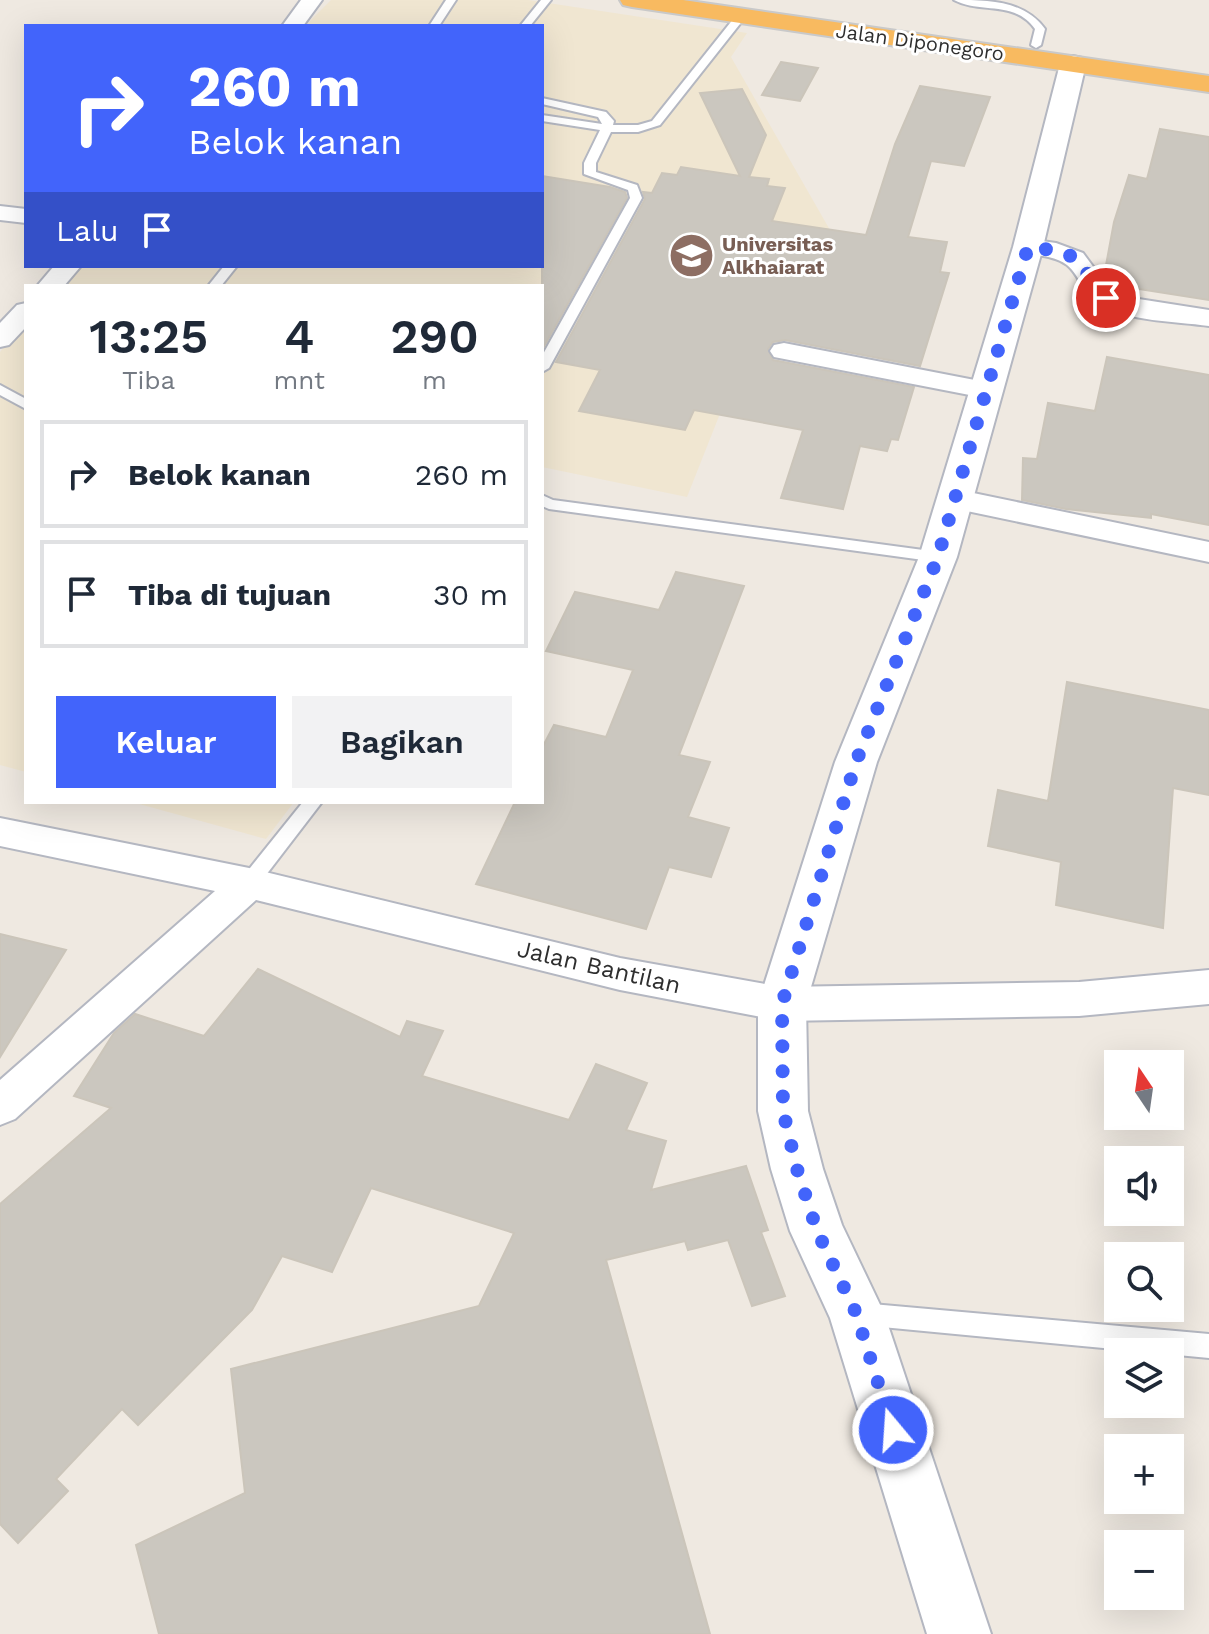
<!DOCTYPE html>
<html lang="id">
<meta charset="utf-8">
<style>
body{margin:0;font-family:"Work Sans",sans-serif;background:#f2f2f3;color:#1f2937;height:100vh;display:flex;flex-direction:column;font-size:30px;white-space:nowrap}
*{box-sizing:border-box;margin:0}
p{font-size:26px;color:#747a83}
.icon{flex:none;width:44px;height:44px;fill:none;stroke:currentColor;stroke-width:2;stroke-linecap:round;stroke-linejoin:round}
.map{position:relative;flex:1;overflow:hidden}
.panel{position:absolute;left:24px;top:284px;width:520px;height:520px;display:flex;flex-direction:column;background:#fff;border-radius:0px;box-shadow:0 8px 32px #0002}
.panel>*{flex:none}
.hud{position:absolute;left:24px;top:24px;width:520px;height:244px;border-radius:0px;box-shadow:0 8px 32px #0002;background:#4264fb;color:#fff;overflow:hidden}
.needle{width:52px;rotate:347deg}
.tools{position:absolute;left:1104px;top:1050px;display:grid;gap:16px}
.tools a{display:grid;place-items:center;width:80px;height:80px;border-radius:0px;background:#fff;box-shadow:0 8px 32px #0002;font-size:40px}
.pin{position:absolute;display:grid;place-items:center;width:68px;height:68px;color:#fff;margin:-34px;border:4px solid #fff;border-radius:50%;box-shadow:0 2px 8px #0007}
.me{position:absolute;width:88px;margin:-44px;rotate:342deg;stroke-linejoin:round;filter:drop-shadow(0 0 6px #0008)}
.turn{display:flex;align-items:center;gap:28px;height:168px;padding:0 32px;font-size:36px}
.turn .icon{width:104px;height:104px;stroke-width:2.5}
.turn b{display:block;font-size:56px;line-height:68px}
.then{display:flex;align-items:center;height:76px;padding:0 32px;background:#0003;gap:16px;font-size:30px}
.eta{display:flex;justify-content:space-evenly;align-items:center;height:136px;text-align:center}
.eta b{font-size:48px;font-weight:600;line-height:56px}
.button{display:flex;gap:16px;margin-top:auto;padding:16px 32px}
.button a{flex:1;height:92px;border-radius:0px;background:#4264fb;color:#fff;font-size:32px;font-weight:600;line-height:92px;text-align:center}
.button a+a{background:#f2f2f3;color:#1f2937}
ul{padding:0;list-style:none}
li{display:flex;align-items:center;gap:24px;height:108px;margin:0 16px 12px;padding:0 16px;border:4px solid #e0e1e3;border-radius:0px}
li div{flex:1}
li b{display:block;font-size:30px}
li em{font-style:normal}
.map>svg:first-child{display:block}
</style>
<div class="map">
<svg width="1209" height="1634" viewBox="0 0 1209 1634">
<rect width="100%" height="100%" fill="#efe9e1"/>
<g fill="#f0e6d1">
<path d="M331,0H528L747,33L731,57L838,244L744,353L687,497L542,467V286H58L75,266H542V26H305Z"/>
<path d="M26,322V772L0,765V352Z"/>
<path d="M132,802H294L266,839Z"/>
</g>
<g fill="#cbc7bf" stroke="#cbc5ba" stroke-width="2">
<path d="M781,62L818,68L800,101L762,95Z"/>
<path d="M920,86L990,97L964,166L931,161L908,237L947,242L940,272L949,273L920,366L785,340L773,342L768,349L773,360L914,387L898,440L891,439L887,451L860,446L843,509L781,498L803,430L694,410L685,430L579,411L600,370L556,362L645,199L643,192L652,193L662,173L677,175L681,167L740,176L700,93L742,89L766,135L749,177L769,179L767,186L785,188L772,221L866,235L895,144Z"/>
<path d="M1160,129L1209,137V300L1114,285L1104,276L1114,222L1129,175L1147,179Z"/>
<path d="M542,176L610,187L625,192L627,198L542,350Z"/>
<path d="M1107,357L1209,375V525L1151,514V518L1066,509L1022,500L1023,458L1037,459L1048,403L1095,411Z"/>
<path d="M676,572L744,586L679,755L710,762L688,817L729,828L711,877L669,867L646,929L476,884L515,802H542V748L554,725L606,737L633,670L546,651L575,592L659,610Z"/>
<path d="M1067,682L1209,710V795L1173,788L1163,928L1056,905L1061,862L988,846L998,790L1048,801Z"/>
<path d="M0,934L66,950L0,1057Z"/>
<path d="M258,969L400,1037L407,1021L443,1031L422,1076L569,1120L596,1064L647,1083L626,1130L666,1141L651,1190L746,1166L768,1230L761,1232L785,1296L752,1306L728,1240L688,1250L685,1241L606,1260L710,1634H159L136,1545L245,1493L231,1369L479,1306L514,1233L371,1188L332,1272L282,1256L252,1310L138,1425L122,1409L56,1479L68,1491L18,1543L0,1524V1204L111,1108L74,1096L114,1033L135,1014L204,1036Z"/>
</g>
<g fill="none" stroke-linecap="round" stroke-linejoin="round">
<defs>
<g id="service">
<path d="M446,0H456L439,26H429Z"/>
<path d="M541,0H551L530,26H520Z"/>
<path d="M954,0C988,0 1024,0 1045,29L1041,45L1036,48L1031,45L1035,29C1015,0 980,14 954,0Z"/>
<path d="M738,13L747,15L660,125L638,132H611L596,163V172L637,185L642,198L549,368L542,372V356L630,198L628,190L584,174V163L600,130L542,121V115L602,124L598,117L542,104V98L606,112L614,121L613,125H638L652,121Z"/>
<path d="M224,266H237L221,286H208Z"/>
<path d="M0,385L26,399V409L0,395Z"/>
<path d="M542,495L553,500L938,552L946,557L938,562L549,509L542,506Z"/>
<path d="M303,802H322L256,888H242L240,883L242,878Z"/>
<path d="M861,1303L1209,1334V1358L861,1325L853,1322L850,1314L853,1306Z"/>
</g>
<g id="minor">
<path d="M301,0H322L303,26H282Z"/>
<path d="M0,206L26,209V223L0,220Z"/>
<path d="M1028,239L1056,243L1083,253L1106,284L1126,297L1209,310V326C1173,321 1131,322 1098,304C1082,295 1081,276 1067,265C1054,255 1035,256 1019,252L1015,247L1019,242Z"/>
<path d="M54,266H81L64,286H37Z"/>
<path d="M26,303V327L9,345L0,347V323L17,305Z"/>
<path d="M784,343L985,382L995,384L999,390L995,396L985,398L774,357L770,351L774,345Z"/>
<path d="M954,489L1209,542V562L943,506L939,499L943,492Z"/>
<path d="M0,818L249,868L620,958L782,987L1079,982L1209,970V1004L1079,1016L782,1021L620,990L256,900L15,1119L0,1125V1080L215,891L0,846Z"/>
</g>
<path id="tertiary" d="M1073,56L1082,58L1086,64L1043,247L957,557L877,762L806,1004L808,1111L823,1169L842,1225L884,1313L991,1634H927L830,1318L790,1231L771,1169L758,1111V1004L835,762L919,557L1013,247L1060,64L1064,58Z"/>
<path id="trunk" d="M620,0H683L1209,76V92L632,7L623,5Z"/>
</defs>
<use href="#service" stroke="#b4b7c1" stroke-width="4"/>
<use href="#minor" stroke="#b4b7c1" stroke-width="4"/>
<use href="#tertiary" stroke="#b4b7c1" stroke-width="4"/>
<use href="#trunk" stroke="#c9c9c9" stroke-width="4"/>
<use href="#service" fill="#fff" fill-rule="evenodd"/>
<use href="#minor" fill="#fff" fill-rule="evenodd"/>
<use href="#tertiary" fill="#fff" fill-rule="evenodd"/>
<use href="#trunk" fill="#f8ba60" fill-rule="evenodd"/>
</g>
<g fill="none" stroke-linecap="round" stroke-linejoin="round">
<path stroke="#4264fb" stroke-width="14" stroke-dasharray="0 25.2" d="M893,1430L856,1313L817,1231L797,1169L783,1111L782,1004L856,762L938,557L1028,247C1047,250 1070,249 1082,266C1091,278 1094,288 1106,298"/>
</g>
<defs>
<symbol id="university-disc" viewBox="-11 -11 22 22"><circle r="9.5" fill="#8d6e63" stroke="#fff"/><path d="M0-5L7-2L0 1L-7-2ZM-4 1L0 2.5L4 1V4Q0 6-4 4Z" fill="#fff"/></symbol>
</defs>
<g fill-rule="evenodd">
<use href="#university-disc" x="666" y="230" width="51" height="51"/>
</g>
<g text-anchor="middle" stroke-width="6" stroke-linejoin="round" paint-order="stroke">
<g font-size="20" fill="#2e2e2e" stroke="#fff">
<text transform="translate(920 42) rotate(8)" y="7">Jalan Diponegoro</text>
</g>
<g font-size="20" font-weight="bold" fill="#785e54" stroke="#fff" text-anchor="start">
<text x="722" y="251">Universitas<tspan x="722" dy="23">Alkhaiarat</tspan></text>
</g>
<g font-size="24" fill="#2e2e2e" stroke="#fff">
<text transform="translate(599 967) rotate(13)" y="8">Jalan Bantilan</text>
</g>
</g>
</svg>
<div class="tools">
<a><svg class="needle" viewBox="-14 -14 28 28"><path d="M0-13l5 13h-10z" fill="#e53935"/><path d="M0 13l5-13h-10z" fill="#747a83"/></svg></a>
<a><svg class="icon" aria-label="sound" viewBox="0 0 24 24"><path d="M4 9h4l5-4v14l-5-4H4zM17 9q2 3 0 6"/></svg></a>
<a><svg class="icon" aria-label="search" viewBox="0 0 24 24"><circle cx="10" cy="10" r="6"/><path d="M15 15l6 6"/></svg></a>
<a><svg class="icon" aria-label="layers" viewBox="0 0 24 24"><path d="M12 4l9 5-9 5-9-5zM3 14l9 5 9-5"/></svg></a>
<a>+</a>
<a>−</a>
</div>
<div class="pin" style="left:1106px;top:298px;background:#d93025"><svg class="icon" aria-label="arrive" viewBox="0 0 24 24"><path d="M6 21V4h12l-3 4 3 4H6"/></svg></div>
<svg class="me" style="left:893px;top:1430px" viewBox="-20 -20 40 40"><circle r="17" fill="#4264fb" stroke="#fff" stroke-width="3"/><path d="M0-11L8 9 0 5-8 9z" fill="#fff"/></svg>
<div class="hud">
<div class="turn"><svg class="icon" aria-label="right" viewBox="0 0 24 24"><path d="M7 20v-9h11M14 6l5 5-5 5"/></svg><div><b>260 m</b>Belok kanan</div></div>
<div class="then">Lalu<svg class="icon" aria-label="arrive" viewBox="0 0 24 24"><path d="M6 21V4h12l-3 4 3 4H6"/></svg></div>
</div>
<section class="panel">
<div class="eta">
<div><b>13:25</b><p>Tiba</p></div>
<div><b>4</b><p>mnt</p></div>
<div><b>290</b><p>m</p></div>
</div>
<ul>
<li><svg class="icon" aria-label="right" viewBox="0 0 24 24"><path d="M7 20v-9h11M14 6l5 5-5 5"/></svg><div><b>Belok kanan</b></div><em>260 m</em></li>
<li><svg class="icon" aria-label="arrive" viewBox="0 0 24 24"><path d="M6 21V4h12l-3 4 3 4H6"/></svg><div><b>Tiba di tujuan</b></div><em>30 m</em></li>
</ul>
<div class="button"><a>Keluar</a><a>Bagikan</a></div>
</section>
</div>
